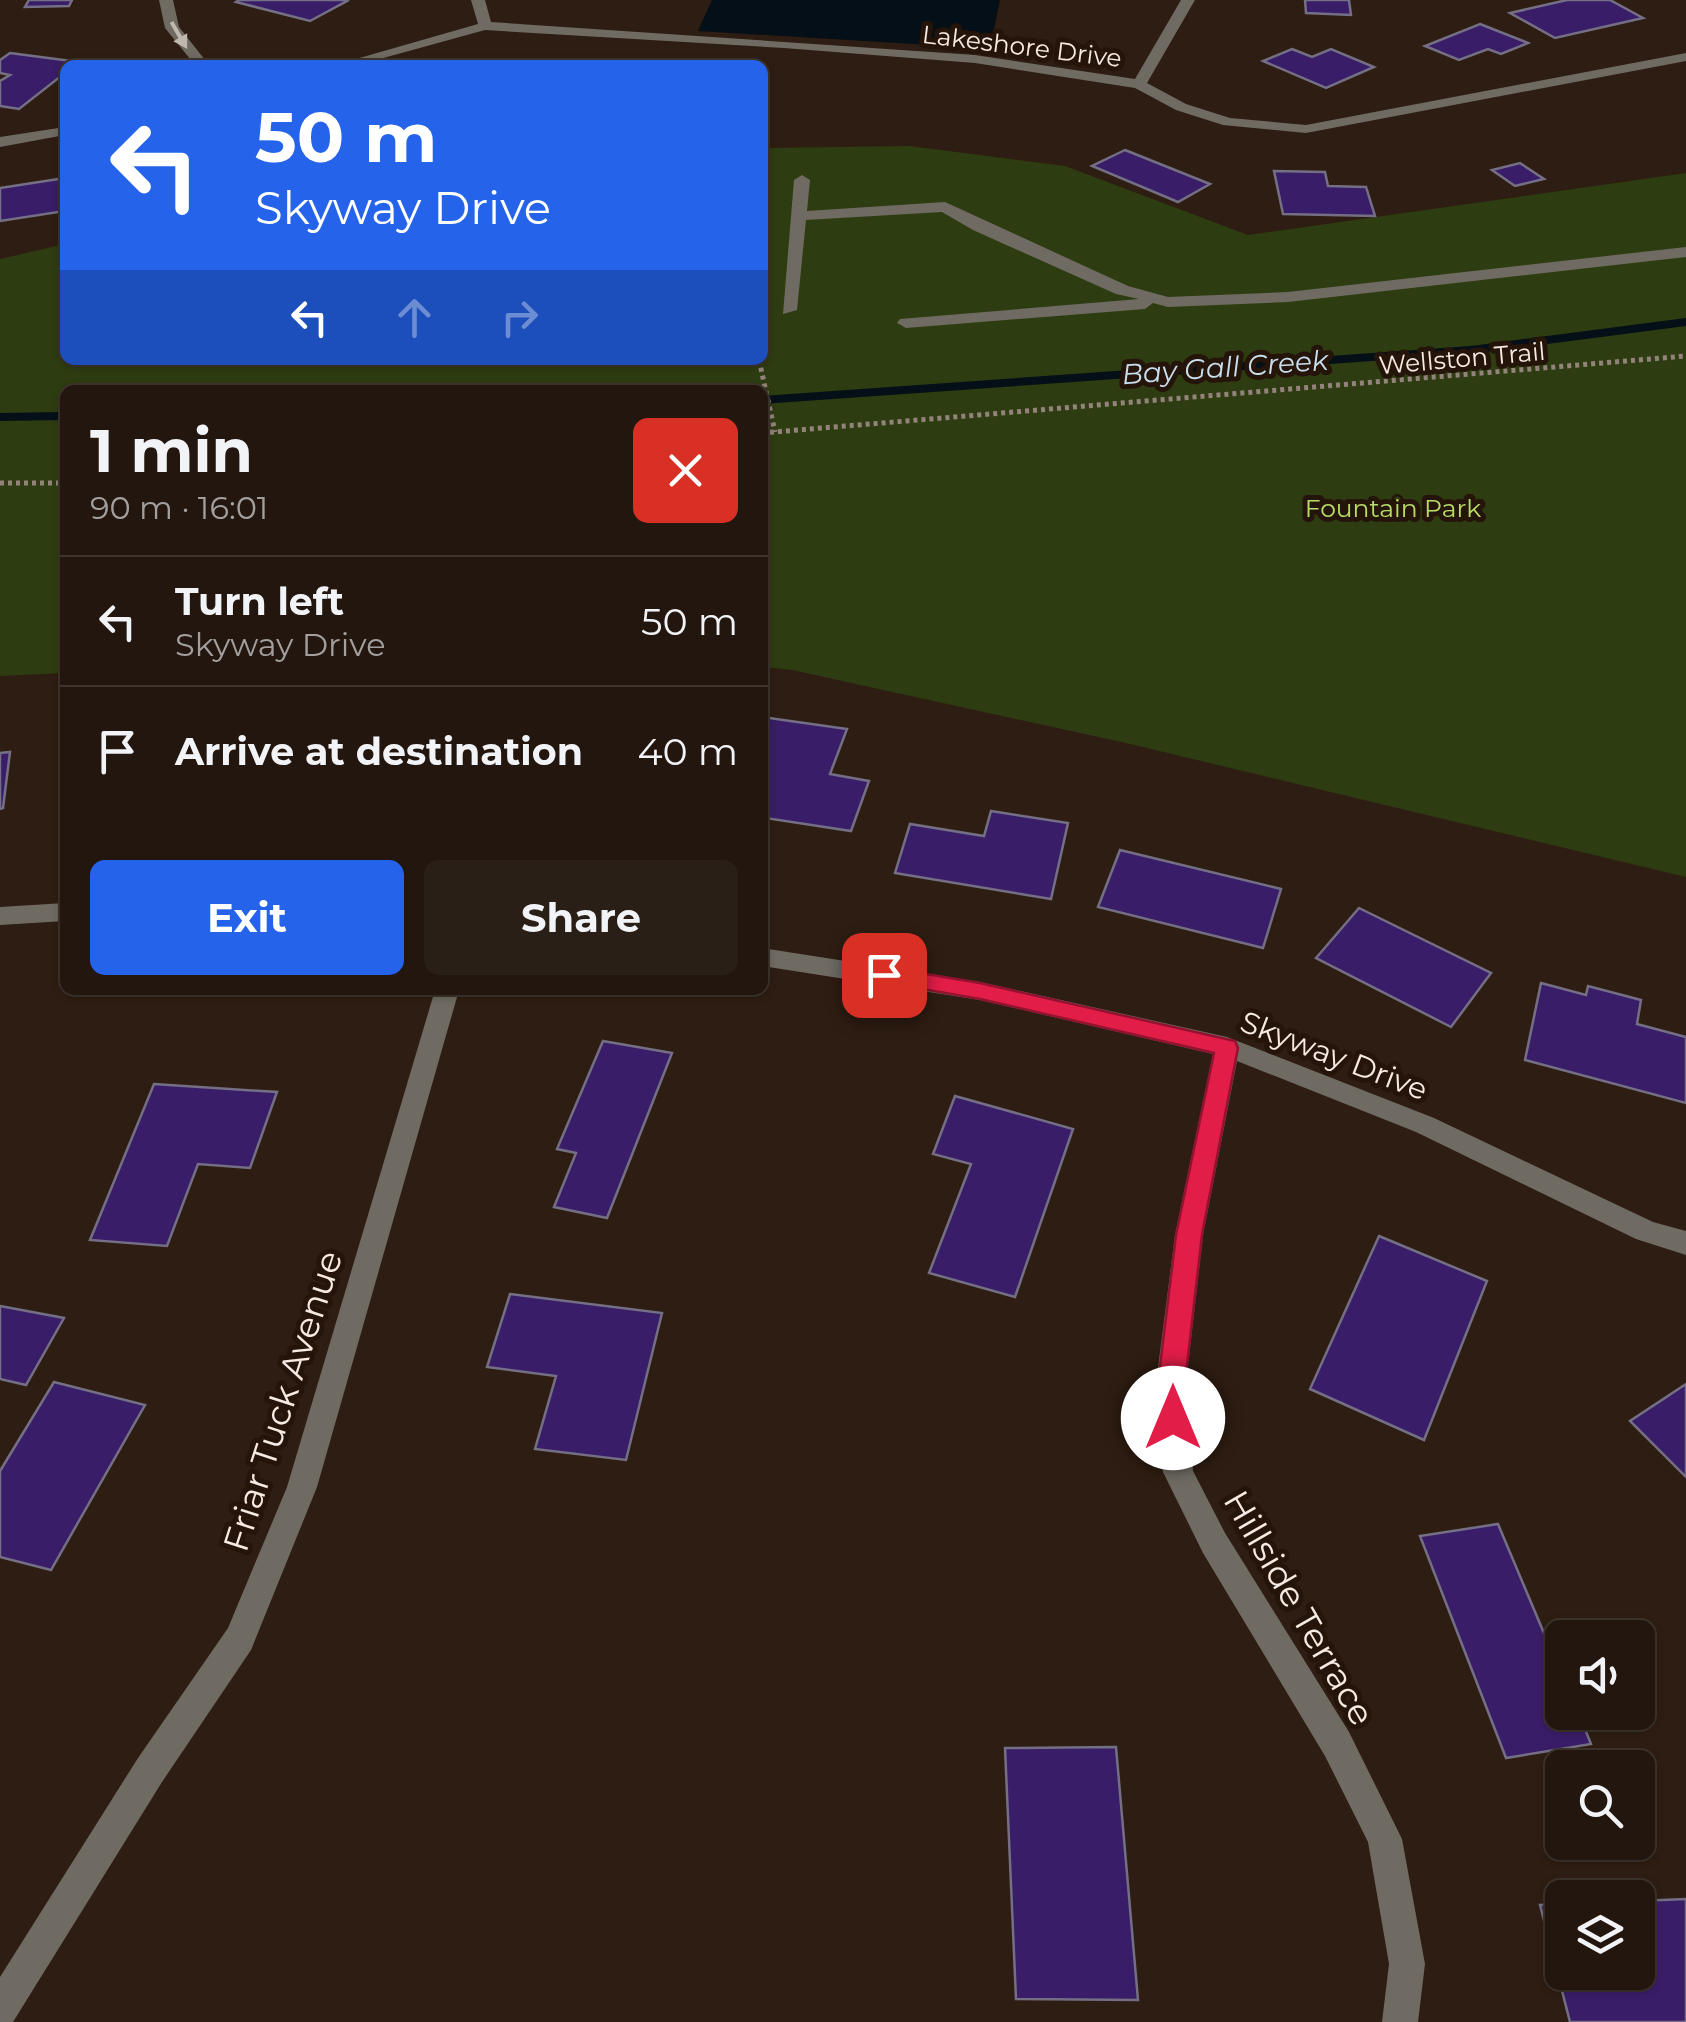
<!DOCTYPE html>
<meta charset="utf-8">
<style>
body{margin:0;font-family:Montserrat,sans-serif;background:#2a1f17;color:#f1f3f6;height:100vh;display:flex;flex-direction:column;font-size:38px;white-space:nowrap}
*{box-sizing:border-box;margin:0}
p{font-size:32px;color:#a29f9e}
.icon{flex:none;width:55px;height:55px;fill:none;stroke:currentColor;stroke-width:2;stroke-linecap:round;stroke-linejoin:round}
.map{position:relative;flex:1;overflow:hidden}
.drawer{position:absolute;left:60px;top:385px;width:708px;height:610px;display:flex;flex-direction:column;background:#22160e;border-radius:15px;box-shadow:0 2px 8px #0004,0 0 0 2px #3f352e}
.drawer>*{flex:none}
.guide{position:absolute;left:60px;top:60px;width:708px;height:305px;border-radius:15px;box-shadow:0 2px 8px #0004,0 0 0 2px #3f352e;background:#2563eb;color:#fff;overflow:hidden}
.buttons{position:absolute;left:1545px;top:1620px;display:grid;gap:20px}
.buttons a{display:grid;place-items:center;width:110px;height:110px;border-radius:15px;background:#22160e;box-shadow:0 2px 8px #0004,0 0 0 2px #3f352e;font-size:50px}
.pin{position:absolute;display:grid;place-items:center;width:85px;height:85px;color:#fff;margin:-42px;border-radius:20px;box-shadow:0 5px 15px #0006}
.me{position:absolute;width:110px;margin:-55px;rotate:0deg;stroke-linejoin:round;filter:drop-shadow(0 0 8px #0008)}
.turn{display:flex;align-items:center;gap:35px;height:210px;padding:0 30px;font-size:45px}
.turn .icon{width:130px;height:130px;stroke-width:2.5}
.turn b{display:block;font-size:70px;line-height:85px}
.lanes{display:flex;align-items:center;height:95px;padding:0 30px;background:#0003;justify-content:center;gap:50px;direction:ltr}
.lanes .off{opacity:.35}
.round{display:grid;place-items:center;flex:none;width:105px;height:105px;border-radius:15px;background:#2a1f17}
.overview{display:flex;align-items:center;justify-content:space-between;height:170px;padding:0 30px}
h1{font-size:60px;font-weight:700;line-height:75px}
.button{display:flex;gap:20px;margin-top:auto;padding:20px 30px}
.button a{flex:1;height:115px;border-radius:15px;background:#2563eb;color:#fff;font-size:40px;font-weight:700;line-height:115px;text-align:center}
.button a+a{background:#2a1f17;color:#f1f3f6}
ul{padding:0;list-style:none}
li{display:flex;align-items:center;gap:30px;height:130px;padding:0 30px;border-top:2px solid #3f352e}
li div{flex:1}
li b{display:block;font-size:38px}
li em{font-style:normal}
.map>svg:first-child{display:block}
</style>
<div class="map">
<svg width="1686" height="2022" viewBox="0 0 1686 2022">
<rect width="100%" height="100%" fill="#2e1d12"/>
<path fill="#2e3c11" d="M910,146L1065,166L1248,235L1686,173V877L1126,743L792,670L763,667L762,390H65V673L0,676V259L65,244V360H762L763,148Z"/>
<path fill="#040f17" d="M712,0H1000L992,39L996,49L698,31Z"/>
<g fill="none" stroke-linecap="round" stroke-linejoin="round">
<g fill="#040f17" fill-rule="evenodd">
<path d="M1686,318V326L1471,354L762,404V396L1471,346Z"/>
<path d="M65,412V420L0,421V413Z"/>
</g>
</g>
<g fill="#3a1d68" stroke="#746f84" stroke-width="2.5">
<path d="M29,0H72L69,6L25,7Z"/>
<path d="M239,0H344L347,1L310,21L236,2Z"/>
<path d="M1305,0H1349L1351,15L1306,13Z"/>
<path d="M1567,0H1610L1643,18L1555,38L1510,13Z"/>
<path d="M1480,24L1528,43L1501,54L1488,49L1459,60L1425,46Z"/>
<path d="M1292,49L1312,57L1331,49L1374,67L1326,88L1263,61Z"/>
<path d="M10,53L79,62L65,65V73L19,109L0,106V81L10,75L0,73V60Z"/>
<path d="M1125,150L1210,184L1178,202L1092,166Z"/>
<path d="M1520,163L1544,179L1515,186L1492,170Z"/>
<path d="M1274,171L1325,172L1328,186L1366,187L1375,216L1283,214Z"/>
<path d="M65,178V211L0,221V188Z"/>
<path d="M762,717L847,729L830,774L869,781L851,831L766,818L762,826Z"/>
<path d="M10,752L3,808L0,809V753Z"/>
<path d="M991,811L1068,823L1051,899L895,873L910,824L984,836Z"/>
<path d="M1120,850L1281,889L1263,948L1098,907Z"/>
<path d="M1359,908L1491,973L1451,1027L1316,958Z"/>
<path d="M1541,983L1586,995L1588,986L1641,1000L1637,1024L1686,1037V1103L1525,1060Z"/>
<path d="M603,1041L672,1053L607,1218L554,1207L576,1153L557,1149Z"/>
<path d="M154,1084L277,1092L250,1168L198,1164L167,1246L90,1240Z"/>
<path d="M955,1096L1073,1129L1015,1297L929,1273L971,1164L933,1154Z"/>
<path d="M1379,1236L1487,1281L1424,1440L1310,1389Z"/>
<path d="M510,1294L662,1313L626,1460L535,1449L556,1376L487,1367Z"/>
<path d="M0,1306L64,1318L26,1385L0,1379Z"/>
<path d="M54,1382L145,1405L51,1570L0,1557V1471Z"/>
<path d="M1686,1384V1477L1630,1421Z"/>
<path d="M1498,1524L1562,1676V1712H1578L1591,1744L1506,1758L1420,1536Z"/>
<path d="M1116,1747L1138,2000L1016,1999L1005,1748Z"/>
<path d="M1686,1899V2022H1570L1540,1905L1562,1904V1972H1638V1901Z"/>
</g>
<g fill="none" stroke-linecap="round" stroke-linejoin="round">
<g stroke="#92847b" stroke-width="5" stroke-dasharray="4 4" stroke-linecap="butt">
<path d="M759,360L775,432"/>
<path d="M762,433L1686,356"/>
<path d="M0,483H65"/>
</g>
<path fill="#6f6b62" fill-rule="evenodd" d="M802,175L810,180L807,211L945,202L1128,286L1168,297L1288,292L1686,247V257L1288,302L1168,307L1153,303L1145,309L906,328L897,323L900,319L1139,299L1116,294L973,230L942,212L806,220L797,310L783,314L794,180Z"/>
<g fill="#6f6b62" fill-rule="evenodd">
<path d="M159,0H173L179,27L209,65H195L165,28Z"/>
<path d="M471,0H485L491,22L975,55L1135,79L1181,0H1195L1147,83L1186,104L1230,118L1306,125L1686,53V61L1306,133L1223,125L1176,110L1135,88L975,63L784,48L485,30L358,65H335L478,24Z"/>
<path d="M65,127V135L0,147V137Z"/>
<path d="M65,903V921L0,925V907Z"/>
<path d="M762,948L980,982L1227,1037L1434,1118L1653,1222L1686,1231V1255L1636,1239L1416,1132L1237,1061L1203,1235L1185,1391L1193,1471L1225,1533L1349,1732L1402,1839L1425,1964L1418,2022H1382L1389,1964L1368,1842L1325,1756L1203,1553L1163,1472L1155,1391L1175,1235L1213,1054L980,1000L762,966Z"/>
<path d="M435,990H459L317,1487L251,1650L162,1782L13,2022H0V1977L138,1758L228,1628L287,1487Z"/>
</g>
</g>
<defs><path id="oneway-solid" d="M-6-.8H1V-3.2L6.5 0L1 3.2V.8H-6Z" transform="scale(2.5)"/></defs>
<use fill="#c0b7af" href="#oneway-solid" transform="translate(179 35) rotate(60)"/>
<path fill="#e11d48" stroke="#92132f" stroke-width="2.5" d="M884,967L980,983L1235,1041L1238,1048L1202,1235L1184,1391L1186,1418L1182,1427L1173,1430L1163,1427L1157,1391L1176,1235L1214,1053L980,999L876,981L873,975Z"/>
<g text-anchor="middle" stroke-width="10" stroke-linejoin="round" paint-order="stroke">
<g font-size="25" fill="#f6eae3" stroke="#241409">
<text transform="translate(1022 46) rotate(7)" y="9">Lakeshore Drive</text>
<text transform="translate(1462 358) rotate(-5)" y="9">Wellston Trail</text>
</g>
<g font-size="25" fill="#b7de66" stroke="#241409">
<text x="1393" y="517">Fountain Park</text>
</g>
<g font-size="28" font-style="italic" fill="#c9deed" stroke="#241409">
<text transform="translate(1225 367) rotate(-4)" y="10">Bay Gall Creek</text>
</g>
<g font-size="30" fill="#f6eae3" stroke="#241409">
<text transform="translate(1334 1056) rotate(21)" y="10">Skyway Drive</text>
</g>
<g font-size="35" fill="#f6eae3" stroke="#241409">
<text transform="translate(283 1401) rotate(-72)" y="12">Friar Tuck Avenue</text>
<text transform="translate(1299 1608) rotate(60)" y="12">Hillside Terrace</text>
</g>
</g>
</svg>
<div class="buttons">
<a><svg class="icon" aria-label="sound" viewBox="0 0 24 24"><path d="M4 9h4l5-4v14l-5-4H4zM17 9q2 3 0 6"/></svg></a>
<a><svg class="icon" aria-label="search" viewBox="0 0 24 24"><circle cx="10" cy="10" r="6"/><path d="M15 15l6 6"/></svg></a>
<a><svg class="icon" aria-label="layers" viewBox="0 0 24 24"><path d="M12 4l9 5-9 5-9-5zM3 14l9 5 9-5"/></svg></a>
</div>
<div class="pin" style="left:884px;top:975px;background:#d93025"><svg class="icon" aria-label="arrive" viewBox="0 0 24 24"><path d="M6 21V4h12l-3 4 3 4H6"/></svg></div>
<svg class="me" style="left:1173px;top:1418px" viewBox="-20 -20 40 40"><circle r="19" fill="#fff"/><path d="M0-13L10 11 0 6-10 11z" fill="#e11d48"/></svg>
<div class="guide">
<div class="turn"><svg class="icon" aria-label="left" viewBox="0 0 24 24"><path d="M17 20v-9H6M10 6l-5 5 5 5"/></svg><div><b>50 m</b>Skyway Drive</div></div>
<div class="lanes"><svg class="icon" aria-label="left" viewBox="0 0 24 24"><path d="M17 20v-9H6M10 6l-5 5 5 5"/></svg><svg class="icon off" aria-label="ahead" viewBox="0 0 24 24"><path d="M12 20V5M6 11l6-6 6 6"/></svg><svg class="icon off" aria-label="right" viewBox="0 0 24 24"><path d="M7 20v-9h11M14 6l5 5-5 5"/></svg></div>
</div>
<section class="drawer">
<div class="overview"><div><h1>1 min</h1><p>90 m · 16:01</p></div><a class="round" style="background:#d93025;color:#fff"><svg class="icon" aria-label="close" viewBox="0 0 24 24"><path d="M6 6l12 12M18 6L6 18"/></svg></a></div>
<ul>
<li><svg class="icon" aria-label="left" viewBox="0 0 24 24"><path d="M17 20v-9H6M10 6l-5 5 5 5"/></svg><div><b>Turn left</b><p>Skyway Drive</p></div><em>50 m</em></li>
<li><svg class="icon" aria-label="arrive" viewBox="0 0 24 24"><path d="M6 21V4h12l-3 4 3 4H6"/></svg><div><b>Arrive at destination</b></div><em>40 m</em></li>
</ul>
<div class="button"><a>Exit</a><a>Share</a></div>
</section>
</div>
